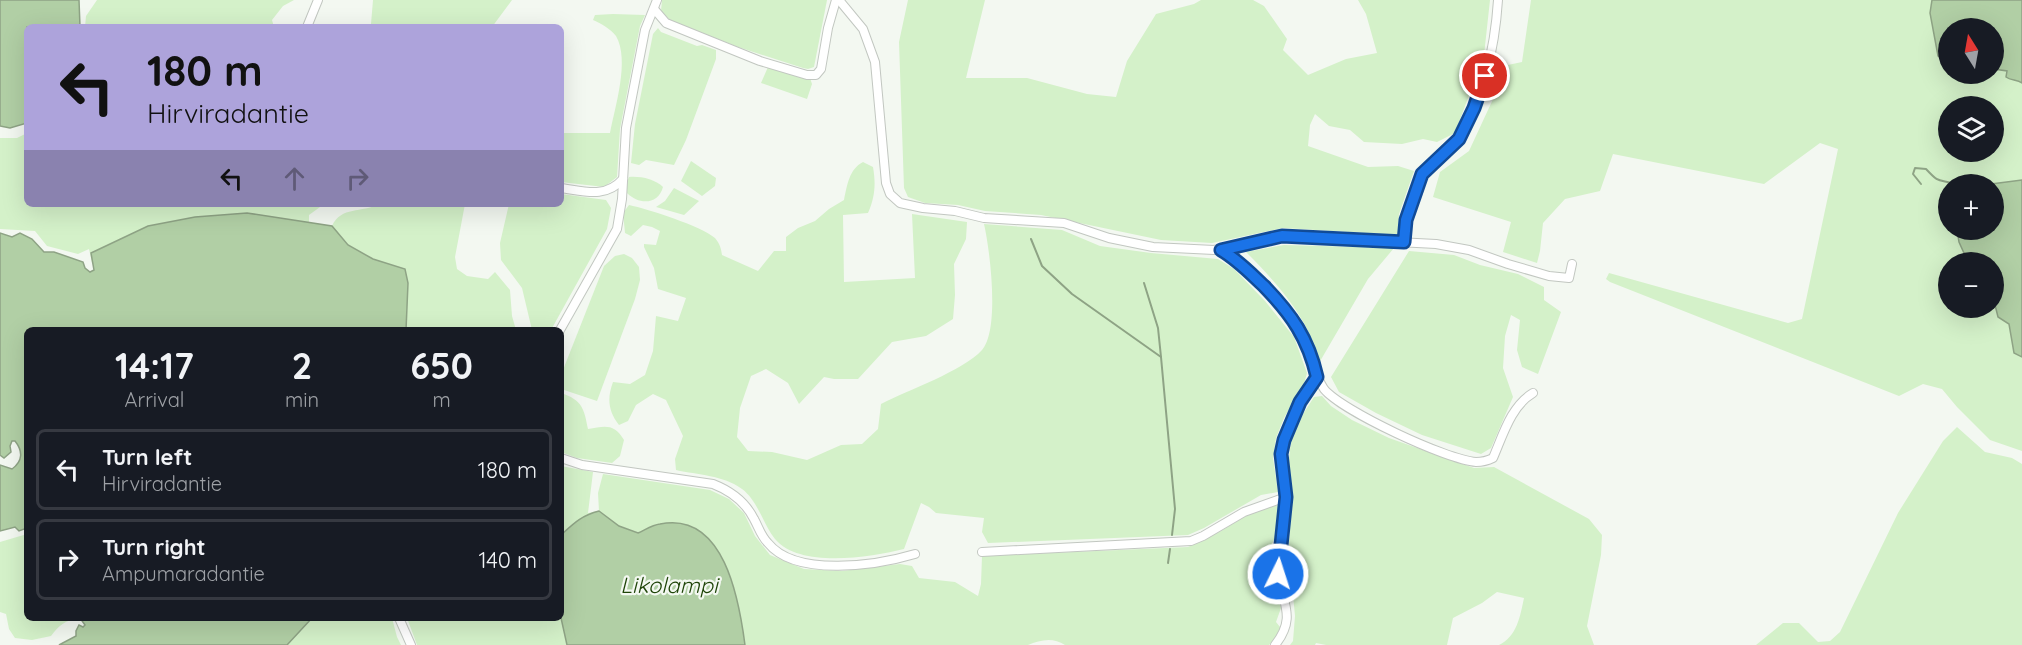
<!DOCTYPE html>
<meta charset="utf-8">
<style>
body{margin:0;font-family:Quicksand,sans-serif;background:#242831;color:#f1f3f6;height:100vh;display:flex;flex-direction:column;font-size:22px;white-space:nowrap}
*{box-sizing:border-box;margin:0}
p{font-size:20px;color:#9ea1a6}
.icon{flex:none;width:33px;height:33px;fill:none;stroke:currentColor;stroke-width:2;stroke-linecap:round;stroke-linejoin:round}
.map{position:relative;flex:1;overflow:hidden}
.panel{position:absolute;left:24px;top:327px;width:540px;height:294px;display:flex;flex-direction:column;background:#171b24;border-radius:9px;box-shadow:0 6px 24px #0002}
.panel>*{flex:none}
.guide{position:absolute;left:24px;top:24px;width:540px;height:183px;border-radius:9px;box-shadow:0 6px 24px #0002;background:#ada3db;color:#111;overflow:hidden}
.needle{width:39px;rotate:349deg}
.fabs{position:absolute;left:1938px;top:18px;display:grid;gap:12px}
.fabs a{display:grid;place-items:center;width:66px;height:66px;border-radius:50%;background:#171b24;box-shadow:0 6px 24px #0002;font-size:30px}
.pin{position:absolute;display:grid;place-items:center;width:51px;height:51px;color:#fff;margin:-26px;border:3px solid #fff;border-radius:50%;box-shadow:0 2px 6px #0007}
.me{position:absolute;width:66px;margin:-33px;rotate:4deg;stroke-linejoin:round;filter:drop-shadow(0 0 4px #0008)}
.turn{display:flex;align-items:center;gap:21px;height:126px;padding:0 24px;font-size:27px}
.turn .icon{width:78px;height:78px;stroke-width:2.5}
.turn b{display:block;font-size:42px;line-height:51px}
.lanes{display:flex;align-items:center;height:57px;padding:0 24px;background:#0003;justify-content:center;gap:30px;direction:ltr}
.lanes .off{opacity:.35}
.eta{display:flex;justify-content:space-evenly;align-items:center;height:102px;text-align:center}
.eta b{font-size:36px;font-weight:700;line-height:42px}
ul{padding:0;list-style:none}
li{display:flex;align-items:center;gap:18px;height:81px;margin:0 12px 9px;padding:0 12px;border:3px solid #363941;border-radius:9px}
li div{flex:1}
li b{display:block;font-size:22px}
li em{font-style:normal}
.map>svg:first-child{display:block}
</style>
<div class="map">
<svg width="2022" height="645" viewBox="0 0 2022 645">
<rect width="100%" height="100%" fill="#f3f8f1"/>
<g fill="#d4f1c9" fill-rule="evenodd">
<path d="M97,0H294L283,6L272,20L274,27H85L86,16Z"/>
<path d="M373,0H512L492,27H364L371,24Z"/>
<path d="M662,0H827L814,67L808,69L803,68L738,47L670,20L661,11Z"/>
<path d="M908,0H985L966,78H1027L1087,94L1116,97L1127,61L1156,14L1194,4L1201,0H1253L1264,6L1287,39L1283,50L1308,75L1346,59L1377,53L1366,14L1358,0H1490L1484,55L1455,133L1437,142L1423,139L1402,144L1364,142L1350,130L1329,126L1315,114L1310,125L1308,146L1368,167L1398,166L1414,171L1399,214L1398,235L1283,228L1212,243L1161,240L1041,215L985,211L958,205L925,203L908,197L904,188L899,42Z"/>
<path d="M1531,0H2022V451L1990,440L1957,407L1942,389L1923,384L1899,396L1610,282L1606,279L1609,273L1788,323L1802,319L1838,149L1820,143L1764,184L1613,154L1600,191L1565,199L1543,223L1540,251L1537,263L1503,252L1511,222L1433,197L1440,172L1469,151L1494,97L1503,66L1522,62ZM1948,28H1994V74H1948ZM1948,106H1994V152H1948ZM1948,184H1994V230H1948ZM1948,262H1994V308H1948Z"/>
<path d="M613,14L645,15L640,26L620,129L617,177L604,187L561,182V133H610C615,107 630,60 616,36C611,29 600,23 593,20L595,15Z"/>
<path d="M658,28L661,32L697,46L702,45L716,50V59L686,140L674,165L646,160L639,165L631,163L635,124L653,34Z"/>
<path d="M768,67L810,78L812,84L807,99L761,83Z"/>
<path d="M27,133V204H320V207L309,215V222L305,228L92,263L89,249L78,254L47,246L35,231L0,229V138H17Z"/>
<path d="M691,161L716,178L715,186L702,196L681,181Z"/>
<path d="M863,162L873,167C876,184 875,197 868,213L843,215L844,282L915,278L912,214L967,222L966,239L954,264L955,295L953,319L926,336L892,342L858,379H834L824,377L799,404L788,383L766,369L751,376L740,408L737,437L748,451L772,452L807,460L841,445L862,444L878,429L881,404C908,390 963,371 982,350C1000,330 990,250 984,224L1062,230L1100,246L1151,253L1218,259L1234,269L1265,301L1294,337L1307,373L1304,384L1284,418L1276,438L1273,458L1278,492L1261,495L1204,528L1188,535L988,543L982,532L984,518L936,513L929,507L921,503L904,549C871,557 800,569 775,539C763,524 758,501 742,489C723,475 698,475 676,470L675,459L683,436L666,400L653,394L636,405L628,421L619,425C608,411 607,398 613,382L630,384L645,375L653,351L656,316L678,321L686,298L658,289L654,268L644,247V244L656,245L660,231L652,227L643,225L631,236L625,233L623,213L629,205C648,209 701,226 715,238C720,244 721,248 722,255L758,271L774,251H786V237L798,228L815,221L829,209L844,200C847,186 849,169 863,162Z"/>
<path d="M629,177C640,176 655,179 663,187C658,205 639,205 627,193L626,184Z"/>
<path d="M674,188L699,201L684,215L656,207L665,201Z"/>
<path d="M561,194L606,200L611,208L607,229L551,330H532L522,288L501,260L500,243L509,204H561Z"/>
<path d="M379,204H465L455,257L457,269L467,276L488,279L495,272L510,290L512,316L516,330H367L332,226C341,206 362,213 379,204Z"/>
<path d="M1284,245L1394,248L1368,279L1319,363C1311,320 1276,282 1246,252Z"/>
<path d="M1409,251L1454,255L1480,265L1518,274L1544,287V300L1561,312L1538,374L1522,367L1517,350L1520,320L1511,315L1505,336L1503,368L1513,397L1491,448L1481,454L1422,435L1376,413L1339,392L1331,377Z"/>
<path d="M624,254L632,258L639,267L640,280L635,299L597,401L561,389V375L604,266L615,256Z"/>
<path d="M561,393C582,400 584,408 588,429C605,426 614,423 624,440L620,456L612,463L577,458L561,452Z"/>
<path d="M1322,396L1331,406L1352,420L1389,438L1474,468L1494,467L1589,519L1602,535L1601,555L1587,626L1594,645H1499C1517,636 1520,617 1524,598L1497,592L1482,603L1453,618L1447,645H1326L1316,643L1315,645H1290L1293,641L1295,616L1293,595L1287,577L1291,507L1288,466L1291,441L1303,414L1314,397Z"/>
<path d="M1957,427L1985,452L2012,458L2022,464V645H1756L1783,623H1799L1818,642L1830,641L1840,632L1898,513L1943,441Z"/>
<path d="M561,466L593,472L588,513L599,511L598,493L603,474L710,490L729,499L744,513L755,536L770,555L804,569L842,571L900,564L912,566L919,578L955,582L978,596L981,584L982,556L1188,547L1221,531L1244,517L1271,506L1279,505L1280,509C1278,525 1277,541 1265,554L1270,556L1281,608L1276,622L1280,627L1278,636L1269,645H1065C1053,637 1040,640 1028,645H716L570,527L561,535Z"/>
<path d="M27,534V618H78C65,621 59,625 51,636L32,640L15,638L9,629L6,614L0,612V542Z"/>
<path d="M241,618H392L397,637L401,645H231Z"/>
<path d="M407,618H561L567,645H417Z"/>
</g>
<g fill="#b1cfa5" stroke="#8ea385" stroke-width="1.5">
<path d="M0,0H79L80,27H27V123L10,128L0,126Z"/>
<path d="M1932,0H2022V83C2017,79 2011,81 2006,77L2007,71L1994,69V28H1948V59L1938,56L1930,13Z"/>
<path d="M2022,180V357L2014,353L2009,324L1998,317L1994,301V262H1968L1959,242L1957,230H1994V184H1991Z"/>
<path d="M247,213L332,226L348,245L373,259L405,269L408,283L406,330H27V528L19,531L15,527L0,531V465L12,469C23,461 23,451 15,441H12L10,446L11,452L4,458L0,455V233L12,237L20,233L32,239L44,252H54L83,262L85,268L90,272L94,270L91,253L148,226L195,217Z"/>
<path d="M599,511L619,526L638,533C645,530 652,525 660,524C724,511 739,599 745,645H567L561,618V535C573,524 582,515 599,511Z"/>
<path d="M80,618H312L287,645H59L76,636V631L79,625L83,627L85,625Z"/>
</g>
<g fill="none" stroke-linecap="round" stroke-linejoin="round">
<g stroke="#8ea385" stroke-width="2">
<path d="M1921,184L1913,174L1915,168L1926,169C1940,184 1937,179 1956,184"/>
<path d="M1031,239L1042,266L1072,294L1161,357"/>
<path d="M1144,283L1158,328L1161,357L1175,509L1172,535"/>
<path d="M1168,563L1170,549"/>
</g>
<defs>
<g id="minor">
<path d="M839,0L863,29L875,62L886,183L890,194L900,203L923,208L955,211L984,218L1064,223L1109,238L1153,247L1214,250L1282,236L1436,244L1469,250L1508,264L1549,276L1569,278L1572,264"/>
<path d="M654,9L666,23L760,61L807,75H816L821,69L828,28L836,0"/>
<path d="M307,27L318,0"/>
<path d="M561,188C584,191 605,199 623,179"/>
<path d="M1404,242C1406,225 1413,184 1424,172C1435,160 1452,151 1460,136C1484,95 1495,47 1498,0"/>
<path d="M1221,250C1248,267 1285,303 1301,330C1311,348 1313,374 1324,389C1342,411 1447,460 1476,462C1482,462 1487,461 1493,458C1503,435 1511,406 1533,393"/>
<path d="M560,330L617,229L622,199L626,128L645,30L657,0"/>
<path d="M561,458L582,465L713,484C731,491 745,501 754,519C759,528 761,536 768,543C796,578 878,565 915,554"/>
<path d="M982,552L1191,541L1203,536L1244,512L1286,497"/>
<path d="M399,618L411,645"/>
<path d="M1275,645C1299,615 1279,600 1279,571C1279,546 1285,522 1286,498C1286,482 1280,467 1281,452C1285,425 1303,399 1317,377"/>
</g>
</defs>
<use href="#minor" stroke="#c2c7c1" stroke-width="10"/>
<use href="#minor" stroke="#fff" stroke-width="8"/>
</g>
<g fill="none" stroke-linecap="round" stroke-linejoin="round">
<defs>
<path id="route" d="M1278,574L1286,497L1281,454L1284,440L1300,402L1317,377C1308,338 1292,315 1264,286C1250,273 1238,260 1221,250L1282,236L1404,242L1406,220L1422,174L1459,139L1474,108L1485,76"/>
</defs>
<use href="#route" stroke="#114b97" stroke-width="15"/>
<use href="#route" stroke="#1a73e8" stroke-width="10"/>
</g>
<g text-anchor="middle" stroke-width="4.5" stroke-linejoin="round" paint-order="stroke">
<g font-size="22" font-style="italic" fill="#1f4509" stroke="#f3f8f1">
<text x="669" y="593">Likolampi</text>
</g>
</g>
</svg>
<div class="fabs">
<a><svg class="needle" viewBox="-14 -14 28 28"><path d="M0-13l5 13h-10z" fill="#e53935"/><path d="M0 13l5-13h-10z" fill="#9ea1a6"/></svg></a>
<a><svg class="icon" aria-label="layers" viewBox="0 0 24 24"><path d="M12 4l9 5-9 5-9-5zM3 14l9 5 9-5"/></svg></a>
<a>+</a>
<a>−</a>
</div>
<div class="pin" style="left:1485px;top:76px;background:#d93025"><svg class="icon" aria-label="arrive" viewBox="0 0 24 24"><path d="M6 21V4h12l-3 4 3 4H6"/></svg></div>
<svg class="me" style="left:1278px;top:574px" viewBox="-20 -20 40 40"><circle r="17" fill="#1a73e8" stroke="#fff" stroke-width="3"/><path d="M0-11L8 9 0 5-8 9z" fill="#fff"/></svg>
<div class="guide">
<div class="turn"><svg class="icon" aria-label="left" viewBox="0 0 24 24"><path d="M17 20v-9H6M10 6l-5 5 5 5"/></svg><div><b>180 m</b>Hirviradantie</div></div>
<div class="lanes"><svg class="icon" aria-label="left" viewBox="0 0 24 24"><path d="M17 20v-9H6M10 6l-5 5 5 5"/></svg><svg class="icon off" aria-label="ahead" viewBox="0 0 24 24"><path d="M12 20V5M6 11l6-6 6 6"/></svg><svg class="icon off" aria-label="right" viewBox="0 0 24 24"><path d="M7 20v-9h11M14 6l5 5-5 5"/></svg></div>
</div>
<section class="panel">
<div class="eta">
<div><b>14:17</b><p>Arrival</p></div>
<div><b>2</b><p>min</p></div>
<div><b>650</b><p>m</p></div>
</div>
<ul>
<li><svg class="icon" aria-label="left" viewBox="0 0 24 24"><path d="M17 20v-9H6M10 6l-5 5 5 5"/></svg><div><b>Turn left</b><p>Hirviradantie</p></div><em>180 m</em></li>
<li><svg class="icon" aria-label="right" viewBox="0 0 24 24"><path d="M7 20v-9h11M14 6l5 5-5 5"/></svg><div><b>Turn right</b><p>Ampumaradantie</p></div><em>140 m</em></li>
</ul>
</section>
</div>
